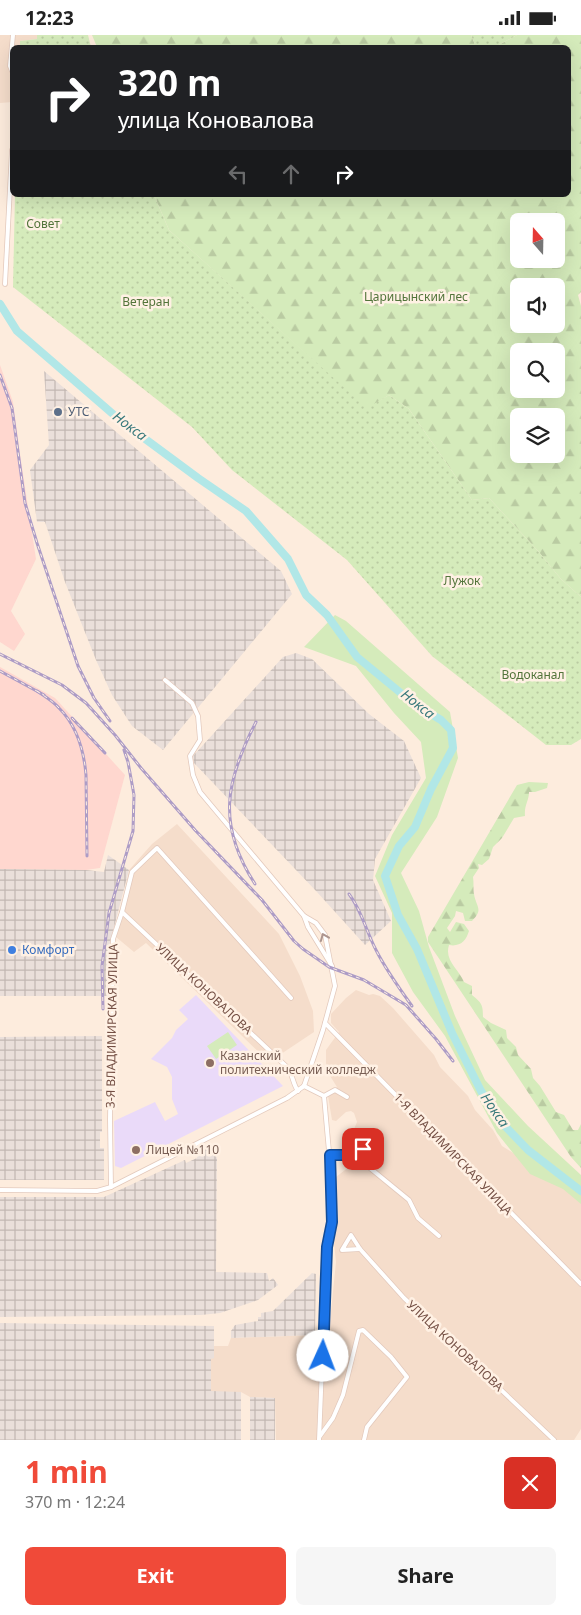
<!DOCTYPE html>
<meta charset="utf-8">
<style>
body{margin:0;font-family:"Noto Sans",sans-serif;background:#f6f6f6;color:#222;height:100vh;display:flex;flex-direction:column;font-size:19px;white-space:nowrap}
*{box-sizing:border-box;margin:0}
p{font-size:16px;color:#767676}
.icon{flex:none;width:28px;height:28px;fill:none;stroke:currentColor;stroke-width:2;stroke-linecap:round;stroke-linejoin:round}
.map{position:relative;height:1405px;overflow:hidden}
.side{display:flex;flex-direction:column;background:#fff;flex:1}
.side>*{flex:none}
.hud{position:absolute;left:10px;top:10px;width:561px;height:152px;border-radius:8px;box-shadow:0 5px 20px #0002;background:#202124;color:#fff;overflow:hidden}
.needle{width:32px;rotate:340deg}
.tools{position:absolute;left:510px;top:178px;display:grid;gap:10px}
.tools a{display:grid;place-items:center;width:55px;height:55px;border-radius:8px;background:#fff;box-shadow:0 5px 20px #0002;font-size:25px}
.pin{position:absolute;display:grid;place-items:center;width:42px;height:42px;color:#fff;margin:-21px;border-radius:10px;box-shadow:0 2px 8px #0006}
.me{position:absolute;width:55px;margin:-28px;rotate:2deg;stroke-linejoin:round;filter:drop-shadow(0 0 4px #0008)}
.turn{display:flex;align-items:center;gap:18px;height:105px;padding:0 25px;font-size:22px}
.turn .icon{width:65px;height:65px;stroke-width:2.5}
.turn b{display:block;font-size:35px;line-height:42px}
.lanes{display:flex;align-items:center;height:48px;padding:0 25px;background:#0003;justify-content:center;gap:25px;direction:ltr}
.lanes .off{opacity:.35}
.round{display:grid;place-items:center;flex:none;width:52px;height:52px;border-radius:8px;background:#f6f6f6}
.summary{display:flex;align-items:center;justify-content:space-between;height:85px;padding:0 25px}
h1{font-size:30px;font-weight:700;line-height:38px;color:#f04a39}
.action{display:flex;gap:10px;margin-top:auto;padding:10px 25px}
.action a{flex:1;height:58px;border-radius:8px;background:#f04a39;color:#fff;font-size:20px;font-weight:700;line-height:58px;text-align:center}
.action a+a{background:#f6f6f6;color:#222}
.status{display:flex;justify-content:space-between;align-items:center;height:35px;padding:0 25px;background:#fff;direction:ltr}
.status svg{height:14px;fill:currentColor}
.map>svg:first-child{display:block}
</style>
<div class="status"><b>12:23</b><svg viewBox="0 0 49 12"><path d="M0 12V9h3v3zM5 12V6h3v6zM10 12V3h3v9zM15 12V0h3v12zM26 1h20v11H26zM47 4h2v5h-2z"/></svg></div>
<div class="map">
<svg width="581" height="1405" viewBox="0 0 581 1405">
<defs>
<pattern id="industrial-grid" width="8" height="8" patternUnits="userSpaceOnUse" patternTransform="scale(1.25)"><rect width="8" height="8" fill="#eadfda"/><path d="M0 4h8M4 0v8" fill="none" stroke="#c2b7b2"/></pattern>
<pattern id="forest-firs" width="22" height="20" patternUnits="userSpaceOnUse" patternTransform="scale(1.25)"><rect width="22" height="20" fill="#d5ebbb"/><path d="M5 1l3.5 6h-7zM16 11l3.5 6h-7z" fill="#bacba2"/></pattern>
<pattern id="garden-dots" width="8" height="8" patternUnits="userSpaceOnUse" patternTransform="scale(1.25)"><rect width="8" height="8" fill="#d5ebbb"/><path d="M2 2h.1M6 6h.1" fill="none" stroke="#bacba2" stroke-width="1.8" stroke-linecap="round"/></pattern>
</defs>
<rect width="100%" height="100%" fill="#fdecdd"/>
<g fill="#f5ddcb">
<path d="M0,0H37V4L20,6V12H12V67L0,68Z"/>
<path d="M177,789L279,899L300,941L313,976L314,997L269,1027L146,908L134,917L116,902L129,835L152,809Z"/>
<path d="M356,955L369,960L373,959L380,961L393,973L434,1020L440,1032L468,1061L475,1075L493,1095L502,1111L533,1130L581,1166V1394L574,1405H276L275,1363L250,1362L241,1357H211V1323H214V1311H228L231,1303L315,1300L329,1296L336,1227L334,1208V1150L336,1142L359,1124L365,1117L353,1103L352,1099L357,1087L354,1078L351,1076L346,1077L336,1086L332,1085L328,1061L337,1052L327,1036L326,1028V1015L339,997L331,988V979L346,963Z"/>
</g>
<g fill="#ffd7cf">
<path d="M0,330L13,367L21,426L36,524L11,576L25,599L14,616L0,607Z"/>
<path d="M0,632L55,663L125,740L100,833L86,835L0,834Z"/>
</g>
<g fill="url(#industrial-grid)">
<path d="M44,336L281,536L292,559L163,715L132,691L112,660L96,625L65,547L45,487H37L30,435L49,410Z"/>
<path d="M296,618L312,624L369,679L404,706L421,743L375,824L373,845L391,886L365,910L317,857L194,728L193,721L283,622Z"/>
<path d="M108,820L129,835L107,919V961H0V834L86,835L104,837Z"/>
<path d="M102,1001V1097H100V1113H104V1145H0V1002Z"/>
<path d="M211,1111L217,1123L216,1237L267,1238L269,1246L273,1243L278,1250L258,1265L220,1278L201,1280L0,1282V1162H104L185,1125L186,1128L197,1123L199,1117Z"/>
<path d="M312,1238L316,1239L315,1300L231,1303V1296L235,1290L258,1286V1282H261V1278L273,1276Z"/>
<path d="M0,1288L214,1291V1323L211,1324V1356L241,1357V1405H0Z"/>
<path d="M250,1362L275,1363V1405H250Z"/>
</g>
<path fill="#eadaf9" d="M196,960L283,1051L121,1133L115,1131L114,1086L155,1067L165,1086L178,1079L172,1064V1042L167,1032L151,1024L172,1003L176,995L188,984L179,975Z"/>
<g fill="#d5ebbb">
<path d="M335,580L346,586L450,677L458,723L437,782L401,838L419,876L429,912L455,981L485,1045L528,1091L581,1140V1169L563,1154L530,1139L497,1098L445,1001L413,957L392,918V878L375,841L392,800L426,743L421,707L394,678L356,631L304,612Z"/>
<path d="M228,997L237,1010L216,1024L207,1011Z"/>
</g>
<g fill="url(#forest-firs)" fill-rule="evenodd">
<path d="M92,0H471L476,12H97Z"/>
<path d="M517,0H581V257L578,260L581,271V562L561,544L538,516L489,463L472,465L409,374L389,360L367,374L169,195L154,160H569V12H495ZM519,186H556V224H519ZM519,251H556V289H519ZM519,316H556V354H519ZM519,381H556V419H519Z"/>
<path d="M529,747L548,748L547,753L535,757H529C529,766 524,770 525,781L514,783L502,803L493,812L489,824L482,830L478,829L479,833L473,842C474,848 473,854 474,859C476,872 484,874 472,886H465L463,878L456,876L455,881L447,893L450,897L456,887L464,889L469,896C466,906 460,912 449,910C444,926 459,934 464,947L472,951V960C482,968 483,970 483,982L491,988L506,995L507,1003L516,1012L518,1020L531,1034L533,1043L540,1051L556,1077L564,1080L573,1095H578L581,1089V1133L571,1122L428,907V902L517,750Z"/>
</g>
<g fill="url(#garden-dots)">
<path d="M37,0H88L91,12H20V6L37,4Z"/>
<path d="M471,0H517L495,12H476Z"/>
<path d="M15,160H154L169,195L367,373L389,360L409,374L472,465L489,463L538,516L561,544L581,562V704L571,710H546L432,621L347,525L232,435L192,392L13,252Z"/>
</g>
<g fill="none" stroke-linecap="round" stroke-linejoin="round">
<path stroke="#b1e7e7" stroke-width="8" d="M0,269L17,296L121,386L198,443L246,476L288,524L306,560L327,580L357,622L413,668L441,685L451,695L453,713L431,754L415,792L399,811L385,841L398,880L417,914L452,998L481,1056L500,1086L528,1115L581,1156"/>
<defs>
<g id="minor">
<path d="M12,36L10,31L13,0"/>
<path d="M5,249L12,115"/>
<path d="M165,645L192,668L198,681L200,705L190,721L193,740L200,757L304,881L308,892L332,931"/>
<path d="M122,877L288,1033C293,1041 293,1049 298,1056"/>
<path d="M304,881L316,888L325,900L335,951L323,995L304,1051"/>
<path d="M325,988L581,1249"/>
<path d="M304,1051L324,1061L332,1150V1187L327,1212L319,1405"/>
<path d="M324,1061L335,1055L347,1062"/>
<path d="M330,1120H354L409,1165L418,1183L439,1201"/>
<path d="M354,1120L373,1109"/>
<path d="M111,1152L110,1085L113,904L122,877L132,837L157,813L291,963"/>
<path d="M0,1155L97,1156L111,1152L287,1063L304,1051"/>
<path d="M351,1200L360,1214L342,1215Z"/>
<path d="M360,1214L404,1263L554,1405"/>
<path d="M320,1401L333,1383L343,1360L359,1296L363,1295L391,1322L407,1342L367,1392L364,1405"/>
</g>
</defs>
<use href="#minor" stroke="#e3c9bc" stroke-width="5.5"/>
<use href="#minor" stroke="#fff" stroke-width="4"/>
<defs>
<g id="rail">
<path d="M0,340L12,373L25,468L37,508L78,631L94,663L110,686"/>
<path d="M0,619L62,650L86,668L115,700L141,733L195,795L262,865L294,906L303,914L329,932L364,945L406,970L436,1004L453,1026"/>
<path d="M0,636L44,660"/>
<path d="M37,656C44,661 53,666 59,673C77,691 84,716 86,740L87,821"/>
<path d="M72,683L105,718"/>
<path d="M255,849C217,790 225,747 256,687"/>
<path d="M349,859C362,876 366,896 376,915C386,935 399,953 412,971"/>
<path d="M103,974L102,931L109,878L133,796L134,760L128,727L124,715"/>
</g>
</defs>
<use href="#rail" stroke="#ad9cc6" stroke-width="3"/>
<use href="#rail" stroke="#fff1e4" stroke-width="1" stroke-dasharray="4" stroke-linecap="butt"/>
</g>
<defs><path id="oneway-chevron" d="M-2-3.5L2.5 0L-2 3.5" fill="none" stroke-width="1.6" stroke-linecap="round" stroke-linejoin="round" transform="scale(1.25)"/></defs>
<use stroke="#ac958f" href="#oneway-chevron" transform="translate(324 902) rotate(-112)"/>
<g fill="none" stroke-linecap="round" stroke-linejoin="round">
<defs>
<path id="route" d="M323,1321L327,1212L332,1187L330,1120H354L363,1114"/>
</defs>
<use href="#route" stroke="#114b97" stroke-width="12"/>
<use href="#route" stroke="#1a73e8" stroke-width="9"/>
</g>
<circle fill="#5c6f8a" stroke="#fff1e4" stroke-width="2" cx="58" cy="377" r="5"/>
<circle fill="#3f7fe0" stroke="#fff1e4" stroke-width="2" cx="12" cy="915" r="5"/>
<g fill="#8d6e63" stroke="#fff1e4" stroke-width="2">
<circle cx="210" cy="1028" r="5"/>
<circle cx="136" cy="1115" r="5"/>
</g>
<g text-anchor="middle" stroke-width="5" stroke-linejoin="round" paint-order="stroke">
<g font-size="12" fill="#52743a" stroke="#fff1e4">
<text x="43" y="193">Совет</text>
<text x="416" y="266">Царицынский лес</text>
<text x="146" y="271">Ветеран</text>
<text x="462" y="550">Лужок</text>
<text x="533" y="644">Водоканал</text>
</g>
<g font-size="12" fill="#4e5e75" stroke="#fff1e4" text-anchor="start">
<text x="68" y="381">УТС</text>
</g>
<g font-size="12" fill="#366cbe" stroke="#fff1e4" text-anchor="start">
<text x="22" y="919">Комфорт</text>
</g>
<g font-size="12" fill="#744f44" stroke="#fff1e4">
<text transform="translate(204 954) rotate(43)" y="4">УЛИЦА КОНОВАЛОВА</text>
<text transform="translate(112 991) rotate(-89)" y="4">3-Я ВЛАДИМИРСКАЯ УЛИЦА</text>
<text transform="translate(453 1119) rotate(46)" y="4">1-Я ВЛАДИМИРСКАЯ УЛИЦА</text>
<text transform="translate(455 1311) rotate(43)" y="4">УЛИЦА КОНОВАЛОВА</text>
</g>
<g font-size="12" fill="#785e54" stroke="#fff1e4" text-anchor="start">
<text x="220" y="1025">Казанский<tspan x="220" dy="14">политехнический колледж</tspan></text>
<text x="146" y="1119">Лицей №110</text>
</g>
<g font-size="14" font-style="italic" fill="#38787b" stroke="#fff1e4">
<text transform="translate(130 391) rotate(37)" y="5">Нокса</text>
<text transform="translate(418 669) rotate(38)" y="5">Нокса</text>
<text transform="translate(495 1075) rotate(55)" y="5">Нокса</text>
</g>
</g>
</svg>
<div class="tools">
<a><svg class="needle" viewBox="-14 -14 28 28"><path d="M0-13l5 13h-10z" fill="#e53935"/><path d="M0 13l5-13h-10z" fill="#767676"/></svg></a>
<a><svg class="icon" aria-label="sound" viewBox="0 0 24 24"><path d="M4 9h4l5-4v14l-5-4H4zM17 9q2 3 0 6"/></svg></a>
<a><svg class="icon" aria-label="search" viewBox="0 0 24 24"><circle cx="10" cy="10" r="6"/><path d="M15 15l6 6"/></svg></a>
<a><svg class="icon" aria-label="layers" viewBox="0 0 24 24"><path d="M12 4l9 5-9 5-9-5zM3 14l9 5 9-5"/></svg></a>
</div>
<div class="pin" style="left:363px;top:1114px;background:#d93025"><svg class="icon" aria-label="arrive" viewBox="0 0 24 24"><path d="M6 21V4h12l-3 4 3 4H6"/></svg></div>
<svg class="me" style="left:323px;top:1321px" viewBox="-20 -20 40 40"><circle r="19" fill="#fff"/><path d="M0-13L10 11 0 6-10 11z" fill="#1a73e8"/></svg>
<div class="hud">
<div class="turn"><svg class="icon" aria-label="right" viewBox="0 0 24 24"><path d="M7 20v-9h11M14 6l5 5-5 5"/></svg><div><b>320 m</b>улица Коновалова</div></div>
<div class="lanes"><svg class="icon off" aria-label="left" viewBox="0 0 24 24"><path d="M17 20v-9H6M10 6l-5 5 5 5"/></svg><svg class="icon off" aria-label="ahead" viewBox="0 0 24 24"><path d="M12 20V5M6 11l6-6 6 6"/></svg><svg class="icon" aria-label="right" viewBox="0 0 24 24"><path d="M7 20v-9h11M14 6l5 5-5 5"/></svg></div>
</div>
</div>
<section class="side">
<div class="summary"><div><h1>1 min</h1><p>370 m · 12:24</p></div><a class="round" style="background:#d93025;color:#fff"><svg class="icon" aria-label="close" viewBox="0 0 24 24"><path d="M6 6l12 12M18 6L6 18"/></svg></a></div>
<div class="action"><a>Exit</a><a>Share</a></div>
</section>
